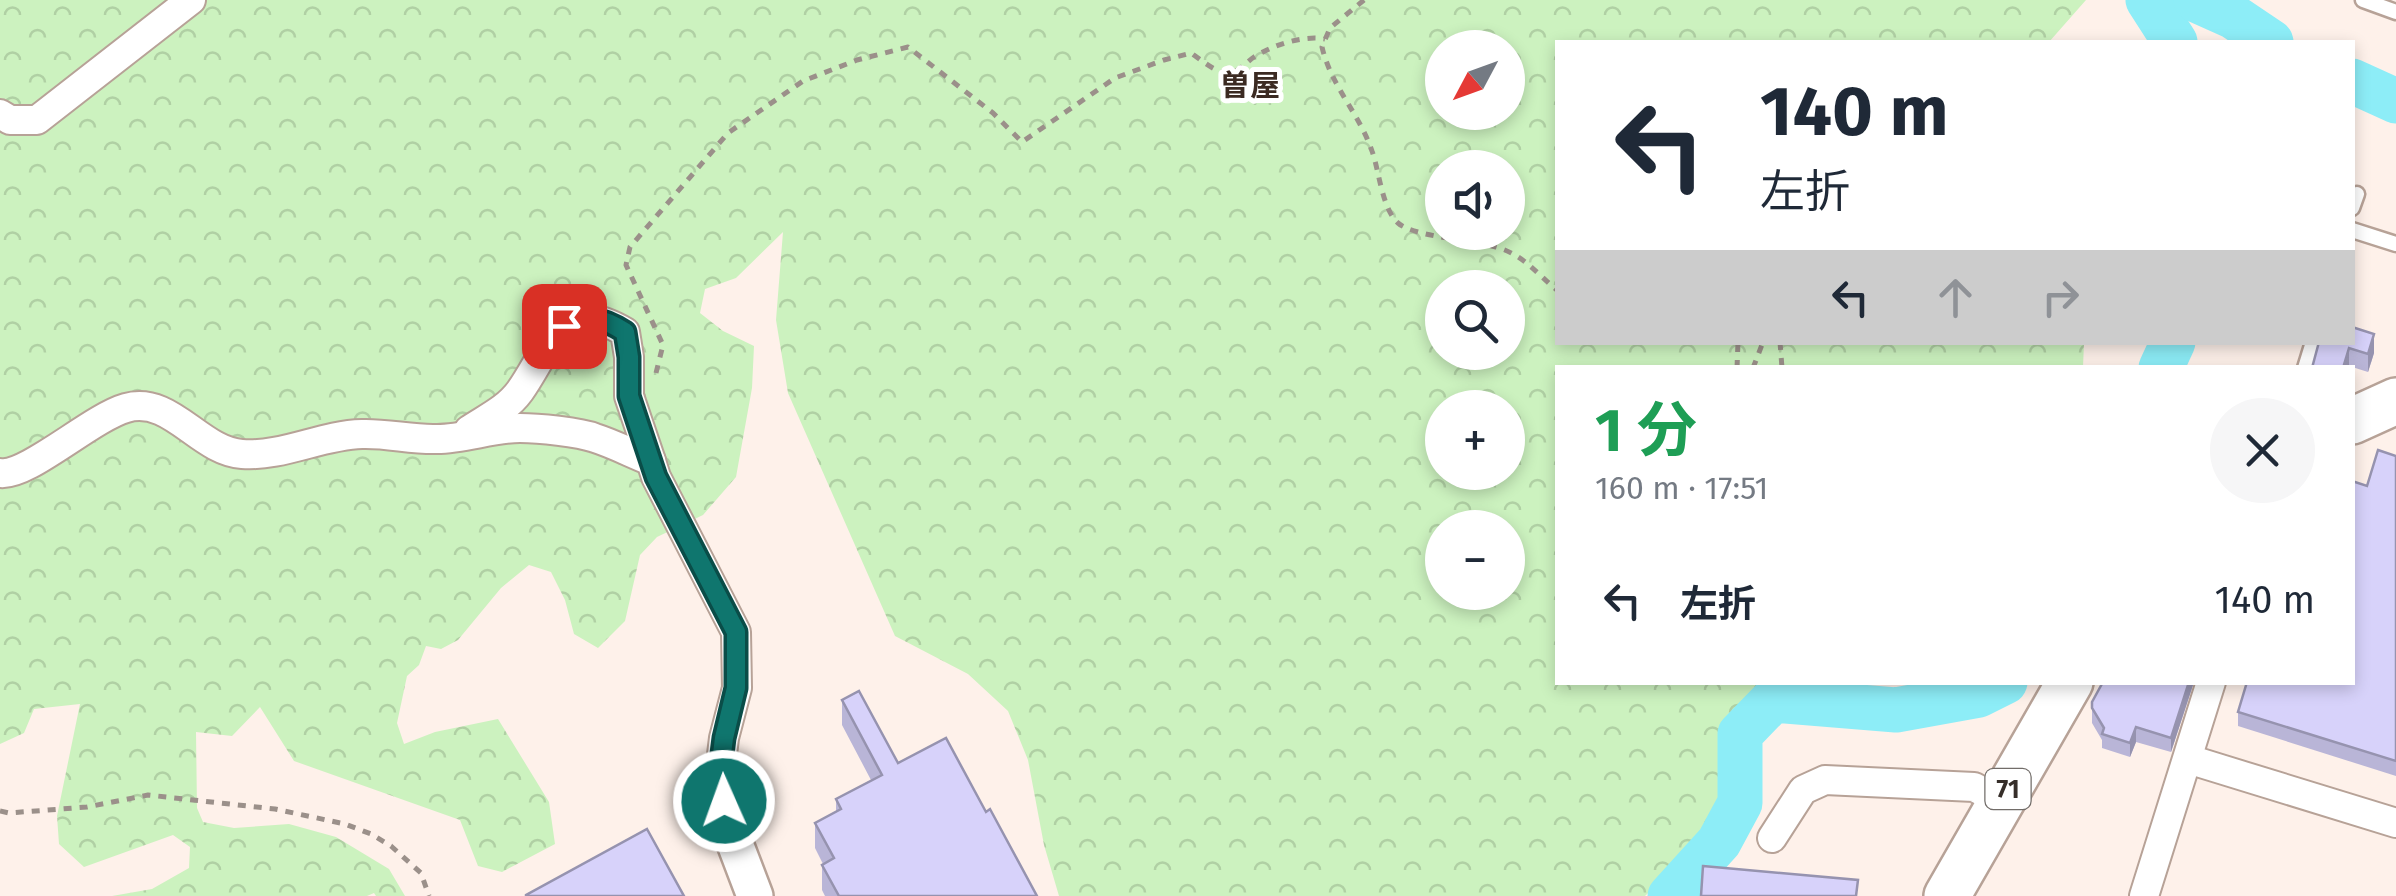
<!DOCTYPE html>
<html lang="ja">
<meta charset="utf-8">
<style>
body{margin:0;font-family:"Fira Sans","Noto Sans JP",sans-serif;background:#f6f6f7;color:#1f2937;height:100vh;display:flex;flex-direction:column;font-size:38px;white-space:nowrap}
*{box-sizing:border-box;margin:0}
p{font-size:32px;color:#747a83}
.icon{flex:none;width:55px;height:55px;fill:none;stroke:currentColor;stroke-width:2;stroke-linecap:round;stroke-linejoin:round}
.map{position:relative;flex:1;overflow:hidden}
.side{position:absolute;left:1555px;top:365px;width:800px;height:320px;display:flex;flex-direction:column;background:#fff;border-radius:0px;box-shadow:0 5px 15px #0003}
.side>*{flex:none}
.guide{position:absolute;left:1555px;top:40px;width:800px;height:305px;border-radius:0px;box-shadow:0 5px 15px #0003;background:#fff;color:#1f2937;overflow:hidden}
.needle{width:65px;rotate:229deg}
.buttons{position:absolute;left:1425px;top:30px;display:grid;gap:20px}
.buttons a{display:grid;place-items:center;width:100px;height:100px;border-radius:50%;background:#fff;box-shadow:0 5px 15px #0003;font-size:50px}
.pin{position:absolute;display:grid;place-items:center;width:85px;height:85px;color:#fff;margin:-42px;border-radius:20px;box-shadow:0 5px 15px #0006}
.me{position:absolute;width:110px;margin:-55px;rotate:358deg;stroke-linejoin:round;filter:drop-shadow(0 0 8px #0008)}
.turn{display:flex;align-items:center;gap:35px;height:210px;padding:0 40px;font-size:45px}
.turn .icon{width:130px;height:130px;stroke-width:2.5}
.turn b{display:block;font-size:70px;line-height:85px}
.lanes{display:flex;align-items:center;height:95px;padding:0 40px;background:#0003;justify-content:center;gap:50px;direction:ltr}
.lanes .off{opacity:.35}
.round{display:grid;place-items:center;flex:none;width:105px;height:105px;border-radius:52px;background:#f6f6f7}
.overview{display:flex;align-items:center;justify-content:space-between;height:170px;padding:0 40px}
h1{font-size:60px;font-weight:700;line-height:75px;color:#1e9e55}
ul{padding:0;list-style:none}
li{display:flex;align-items:center;gap:30px;height:130px;padding:0 40px}
li div{flex:1}
li b{display:block;font-size:38px}
li em{font-style:normal}
.map>svg:first-child{display:block}
</style>
<div class="map">
<svg width="2396" height="896" viewBox="0 0 2396 896">
<defs>
<pattern id="forest-crowns" width="20" height="18" patternUnits="userSpaceOnUse" patternTransform="scale(2.5)"><rect width="20" height="18" fill="#ccf2bf"/><path d="M2 6a3 3 0 1 1 6 0M12 15a3 3 0 1 1 6 0" fill="none" stroke="#b0d0a4"/></pattern>
</defs>
<rect width="100%" height="100%" fill="#fef1ea"/>
<path fill="url(#forest-crowns)" fill-rule="evenodd" d="M0,0H2086L2049,42H1558V342L2084,343L2083,367L1558,368V682L1873,683L1790,690L1728,756L1713,832L1645,896H1059L1044,845L1028,760L1008,711L968,674L895,636L788,393L776,320L783,232L736,278L705,289L700,313L723,331L754,346L752,388L736,477L703,515L657,537L640,555L625,621L598,648L574,634L565,600L551,572L529,565L501,588L458,640L441,649L426,646L419,665L407,676L397,723L404,744L435,732L498,719L549,802L555,844L502,872L478,866L460,820L294,761L260,707L232,736L196,732L197,808L203,822L234,828L289,824L336,837L389,869L405,896H376L374,893L367,896H112L152,889L189,868L190,847L173,835L84,867L59,844L57,816L80,704L34,709L24,733L0,744ZM1442,48H1508V112H1442ZM1442,168H1508V232H1442ZM1442,288H1508V352H1442ZM1442,408H1508V472H1442ZM1442,528H1508V592H1442Z"/>
<g fill="none" stroke-linecap="round" stroke-linejoin="round">
<g stroke="#8dedf7" stroke-width="45">
<path d="M2148,0L2175,42"/>
<path d="M2196,0L2234,17L2271,42"/>
<path d="M2352,81L2396,101"/>
<path d="M2161,368L2173,342"/>
<path d="M1670,896L1719,842L1740,803V734L1773,700L1896,710L1979,695L2005,682"/>
</g>
<defs>
<g id="service">
<path d="M2363,0L2396,12"/>
<path d="M2352,208L2357,194"/>
<path d="M2352,230L2396,244"/>
<path d="M2305,368L2313,342"/>
</g>
<g id="minor">
<path d="M0,114L10,120H37L191,0"/>
<path d="M469,430C487,418 507,409 520,391C550,349 560,293 625,332L629,357V396L651,461"/>
<path d="M0,473C27,477 91,418 126,408C171,395 199,451 242,454C283,457 321,435 362,434C387,433 412,440 437,439C465,439 492,428 520,428C538,428 579,432 595,438C614,444 633,454 651,461L656,477L736,632L737,688L724,738L720,771L731,833"/>
<path d="M2188,759L2396,823"/>
<path d="M1772,838L1803,790L1825,780L1974,787L2001,801"/>
<path d="M2144,896L2211,682"/>
</g>
<path id="tertiary" d="M731,833L755,896"/>
<g id="primary">
<path d="M2352,421L2396,401"/>
<path d="M1947,896L2070,682"/>
</g>
</defs>
<use href="#service" stroke="#b7a297" stroke-width="19"/>
<use href="#minor" stroke="#b7a297" stroke-width="32"/>
<use href="#tertiary" stroke="#b7a297" stroke-width="40"/>
<use href="#primary" stroke="#b7a297" stroke-width="50"/>
<g stroke="#9b908a" stroke-width="5" stroke-dasharray="8 8" stroke-linecap="butt">
<path d="M1364,0L1330,28L1322,47C1331,86 1359,113 1372,151C1379,170 1382,209 1398,223C1414,237 1473,240 1496,247C1524,255 1536,273 1558,291"/>
<path d="M1705,342H1709"/>
<path d="M1780,342L1782,368"/>
<path d="M1737,368L1738,342"/>
<path d="M1753,368L1763,342"/>
<path d="M656,373L663,345L626,265L630,247L728,133L803,81L857,60L908,47L993,113L1022,142L1115,78L1164,60L1191,53C1201,60 1215,72 1227,73C1239,73 1245,63 1254,57C1273,45 1303,35 1325,39"/>
<path d="M0,811L9,813L87,807L148,795L275,809L345,824L371,834L391,846L421,873L429,896"/>
</g>
<use href="#service" stroke="#fff" stroke-width="14"/>
<use href="#minor" stroke="#fff" stroke-width="28"/>
<use href="#tertiary" stroke="#fff" stroke-width="35"/>
<use href="#primary" stroke="#fff" stroke-width="45"/>
</g>
<g fill="#b9b5d7">
<path d="M2319,342L2374,353L2368,372L2349,366Z"/>
<path d="M2396,456V776L2238,726V712L2367,486Z"/>
<path d="M2194,682L2171,752L2136,742L2130,757L2102,748V740L2092,723V702Z"/>
<path d="M842,700L898,763L986,812L1037,896H825L822,890V865L823,864L815,848V823L836,811V799L871,780L842,725Z"/>
</g>
<g fill="#9693af">
<path d="M2374,334V353L2368,372V354Z"/>
<path d="M2349,348V368H2343Z"/>
<path d="M2189,682H2194L2171,752V738Z"/>
<path d="M2136,727V742L2130,757V743Z"/>
</g>
<g fill="#d7d2fa" stroke="#9693af" stroke-width="2.5">
<path d="M2352,327L2374,334L2368,354L2349,348L2343,368H2312L2319,342H2352Z"/>
<path d="M2378,450L2396,456V761L2238,712L2247,682H2352V481L2367,486Z"/>
<path d="M2103,682H2189L2171,738L2136,727L2130,743L2102,734L2104,728L2092,708V702Z"/>
<path d="M859,691L898,763L946,738L986,812L990,809L1037,896H839L822,865L834,858L815,823L841,809L836,799L882,775L842,700Z"/>
<path d="M647,829L684,896H526V895Z"/>
<path d="M1703,866L1858,880L1856,896H1701Z"/>
</g>
<g fill="none" stroke-linecap="round" stroke-linejoin="round">
<defs>
<path id="route" d="M564,326C592,317 600,316 625,332L629,357V396L656,477L736,632V688L724,738L720,770L724,801"/>
</defs>
<use href="#route" stroke="#0a4d48" stroke-width="25"/>
<use href="#route" stroke="#0f766e" stroke-width="18"/>
</g>
<g text-anchor="middle" stroke-width="10" stroke-linejoin="round" paint-order="stroke">
<rect fill="#fff" stroke="#726d69" stroke-width="2.5" x="1985.5" y="769" width="45" height="40" rx="8"/>
<g font-size="25" font-weight="bold" fill="#362e29">
<text x="2008" y="798">71</text>
</g>
<g font-size="30" font-weight="bold" fill="#3b2a22" stroke="#fff">
<text x="1250" y="96">曽屋</text>
</g>
</g>
</svg>
<div class="buttons">
<a><svg class="needle" viewBox="-14 -14 28 28"><path d="M0-13l5 13h-10z" fill="#e53935"/><path d="M0 13l5-13h-10z" fill="#747a83"/></svg></a>
<a><svg class="icon" aria-label="sound" viewBox="0 0 24 24"><path d="M4 9h4l5-4v14l-5-4H4zM17 9q2 3 0 6"/></svg></a>
<a><svg class="icon" aria-label="search" viewBox="0 0 24 24"><circle cx="10" cy="10" r="6"/><path d="M15 15l6 6"/></svg></a>
<a>+</a>
<a>−</a>
</div>
<div class="pin" style="left:564px;top:326px;background:#d93025"><svg class="icon" aria-label="arrive" viewBox="0 0 24 24"><path d="M6 21V4h12l-3 4 3 4H6"/></svg></div>
<svg class="me" style="left:724px;top:801px" viewBox="-20 -20 40 40"><circle r="17" fill="#0f766e" stroke="#fff" stroke-width="3"/><path d="M0-11L8 9 0 5-8 9z" fill="#fff"/></svg>
<div class="guide">
<div class="turn"><svg class="icon" aria-label="left" viewBox="0 0 24 24"><path d="M17 20v-9H6M10 6l-5 5 5 5"/></svg><div><b>140 m</b>左折</div></div>
<div class="lanes"><svg class="icon" aria-label="left" viewBox="0 0 24 24"><path d="M17 20v-9H6M10 6l-5 5 5 5"/></svg><svg class="icon off" aria-label="ahead" viewBox="0 0 24 24"><path d="M12 20V5M6 11l6-6 6 6"/></svg><svg class="icon off" aria-label="right" viewBox="0 0 24 24"><path d="M7 20v-9h11M14 6l5 5-5 5"/></svg></div>
</div>
<section class="side">
<div class="overview"><div><h1>1 分</h1><p>160 m · 17:51</p></div><a class="round"><svg class="icon" aria-label="close" viewBox="0 0 24 24"><path d="M6 6l12 12M18 6L6 18"/></svg></a></div>
<ul>
<li><svg class="icon" aria-label="left" viewBox="0 0 24 24"><path d="M17 20v-9H6M10 6l-5 5 5 5"/></svg><div><b>左折</b></div><em>140 m</em></li>
</ul>
</section>
</div>
